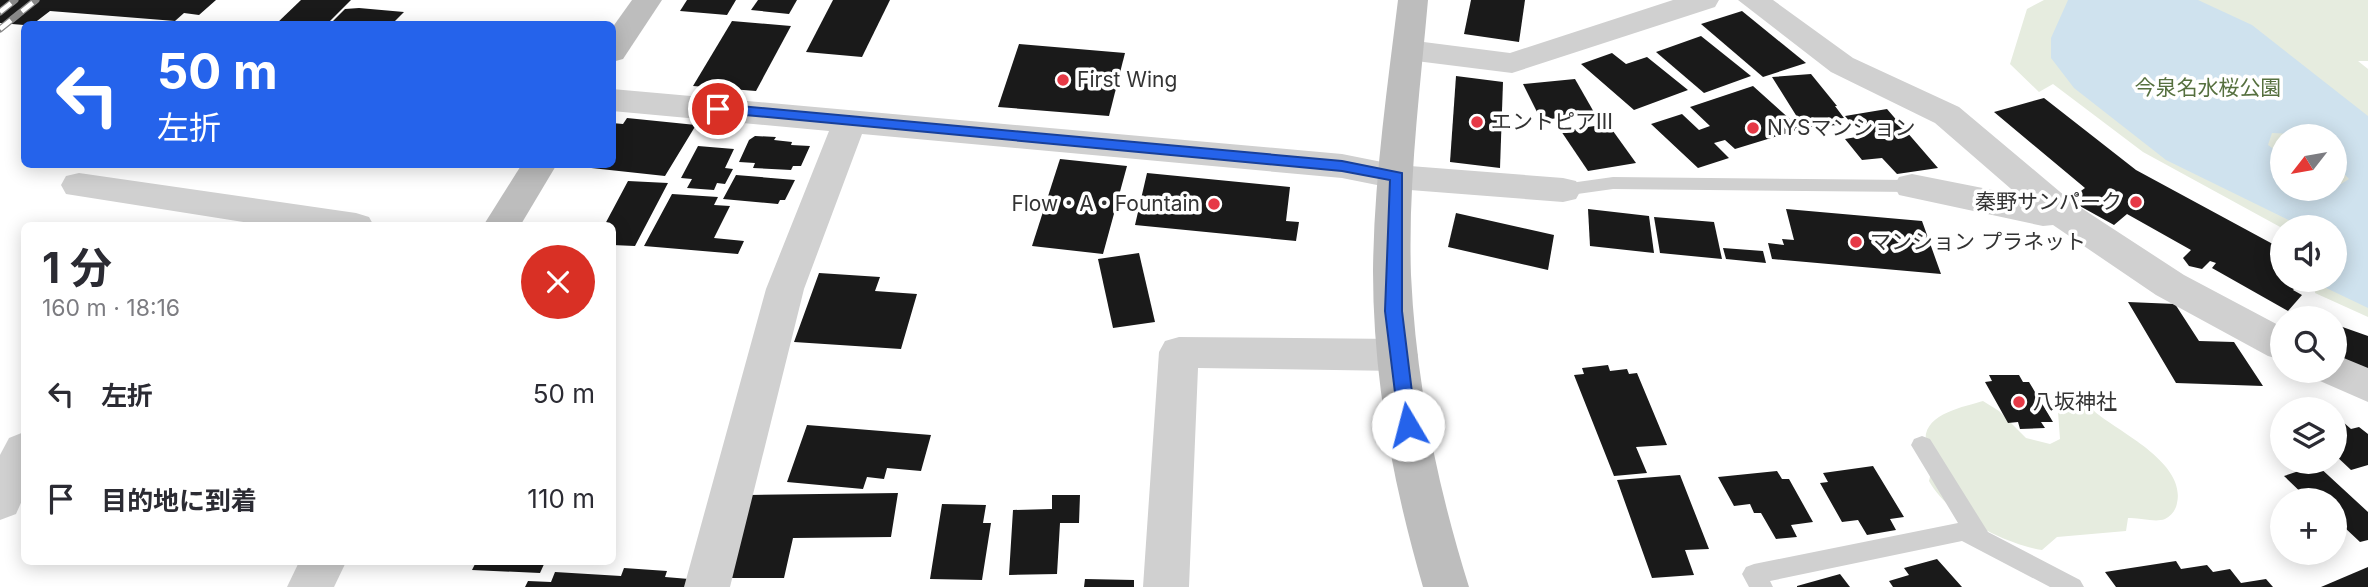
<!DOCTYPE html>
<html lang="ja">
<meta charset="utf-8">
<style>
body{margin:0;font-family:Inter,"Noto Sans JP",sans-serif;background:#f7f7f7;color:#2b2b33;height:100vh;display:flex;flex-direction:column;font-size:26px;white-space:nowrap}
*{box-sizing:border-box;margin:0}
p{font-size:23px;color:#7c7c81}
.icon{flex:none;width:38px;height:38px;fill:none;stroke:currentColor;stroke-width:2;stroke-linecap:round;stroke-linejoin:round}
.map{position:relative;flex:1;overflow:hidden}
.panel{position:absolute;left:21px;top:222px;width:595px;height:343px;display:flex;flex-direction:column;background:#fff;border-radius:10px;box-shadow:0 4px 18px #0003}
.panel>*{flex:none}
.guide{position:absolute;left:21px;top:21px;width:595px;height:147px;border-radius:10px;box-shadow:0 4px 18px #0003;background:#2563eb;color:#fff;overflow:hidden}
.needle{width:46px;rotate:239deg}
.fabs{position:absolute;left:2270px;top:124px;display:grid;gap:14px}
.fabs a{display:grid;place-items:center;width:77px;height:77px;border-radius:50%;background:#fff;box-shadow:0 4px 18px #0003;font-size:35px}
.pin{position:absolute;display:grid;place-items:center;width:60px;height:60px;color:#fff;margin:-30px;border:4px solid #fff;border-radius:50%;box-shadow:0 2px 7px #0007}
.me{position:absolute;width:77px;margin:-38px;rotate:352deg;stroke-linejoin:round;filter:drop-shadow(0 0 5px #0008)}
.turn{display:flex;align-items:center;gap:24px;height:147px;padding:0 21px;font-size:32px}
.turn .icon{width:91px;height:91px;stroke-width:2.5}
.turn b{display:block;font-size:49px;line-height:60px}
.round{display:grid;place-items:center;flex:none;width:74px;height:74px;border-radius:37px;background:#f7f7f7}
.overview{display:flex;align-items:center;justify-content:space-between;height:119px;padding:0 21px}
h1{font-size:42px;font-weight:700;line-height:52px}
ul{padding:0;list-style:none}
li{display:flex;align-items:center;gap:21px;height:105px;padding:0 21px}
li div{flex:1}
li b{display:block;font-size:26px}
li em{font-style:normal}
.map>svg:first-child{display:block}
</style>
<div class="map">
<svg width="2368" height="587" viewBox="0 0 2368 587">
<rect width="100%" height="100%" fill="#fff"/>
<g fill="#e6ecdf" fill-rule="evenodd">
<path d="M2044,0H2368V61H2358L2368,69V317L2315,293L2317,280H2334V228H2282L2143,152L2053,84L2039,92L2010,64L2027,9ZM2282,136H2334V189H2282Z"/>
<path d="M2074,397C2092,404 2087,406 2099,415C2123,434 2186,464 2177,503C2176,510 2171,516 2165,519C2154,523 2140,517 2128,518L2126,531L2057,537L2042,550C2005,544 1947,515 1929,481C1933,467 1929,457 1926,443C1921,414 1964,407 1983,401L1999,411L2026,438L2050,444L2060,439L2058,412L2061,398Z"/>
</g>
<path fill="#cfe2ee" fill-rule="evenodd" d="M2068,0H2198L2252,25L2368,116V308L2322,286L2324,280H2334V228L2303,227L2166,160L2074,88L2051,58V38ZM2272,133L2334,136L2335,164L2349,179L2341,184L2335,183L2334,189H2282V155L2268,145Z"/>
<g fill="#1a1a1a">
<path d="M0,0H216L199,15L184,13L175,21L50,11L33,24L24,25L0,23Z"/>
<path d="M301,0H351L327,24H276Z"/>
<path d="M687,0H736L727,15L680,11Z"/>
<path d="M758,0H797L789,14L751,10Z"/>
<path d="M833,0H890L862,57L806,52Z"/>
<path d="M1471,0H1525L1519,42L1464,34Z"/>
<path d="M359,8L404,12L392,24H330L345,9Z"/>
<path d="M1742,11L1806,63L1763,77L1701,24Z"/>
<path d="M732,21L791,26L756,91L693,86Z"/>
<path d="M1701,36L1751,76L1704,93L1656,52Z"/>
<path d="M1019,44L1125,53L1109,116L998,107Z"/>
<path d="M1612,53L1626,64L1647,57L1688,90L1634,110L1581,64Z"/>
<path d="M1811,74L1837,106H1835L1844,118L1833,119L1837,125L1804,128L1772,77Z"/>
<path d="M1456,76L1503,82L1500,168L1450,162Z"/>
<path d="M1575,79L1595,114L1541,120L1523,84Z"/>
<path d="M1753,86L1801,129L1735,149L1725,140L1714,143L1729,158L1698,168L1651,124L1682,114L1699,130L1710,126L1690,107Z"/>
<path d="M2044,98L2136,170L2282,249V280L2300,282L2293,290L2302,295L2288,311L2212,268L2216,263L2210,261L2202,269L2189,266L2183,258L2191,250L2127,214L2114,225L2078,205L2074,196L2085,188L1994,112Z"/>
<path d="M1887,109L1938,168L1897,174L1882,158L1862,160L1845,139L1862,136L1845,116Z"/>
<path d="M627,118L696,125L665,176L582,167L584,164H612V123L623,124Z"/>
<path d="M1608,124L1636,163L1588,171L1561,131Z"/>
<path d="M755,136L776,137L774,140L792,142L791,145L810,146L801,166H793L791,170L753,168L755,163L739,162L749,140Z"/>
<path d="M698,146L734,149L725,168L733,169L725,184L717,183L714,190L687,188L692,179L681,178Z"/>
<path d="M1060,159L1127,166L1103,254L1032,246Z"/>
<path d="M1147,173L1290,187L1286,221L1299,222L1296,241L1135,225Z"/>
<path d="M736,175L795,180L785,200H780L778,204L723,199Z"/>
<path d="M628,181L668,183L635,246L612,245V226H604Z"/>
<path d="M672,194L718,197L714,205L730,206L714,238L744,241L738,254L644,246Z"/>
<path d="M1588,209L1649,216L1654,253L1590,246Z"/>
<path d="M1786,209L1922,221L1941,274L1772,259L1768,243L1784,245L1782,239L1794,240Z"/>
<path d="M1456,213L1554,235L1548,270L1448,247Z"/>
<path d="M1654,217L1714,222L1722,259L1660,253Z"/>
<path d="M1723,248L1763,251L1766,263L1726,259Z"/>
<path d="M1139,253L1155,322L1113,328L1098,259Z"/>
<path d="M819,273L880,277L875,291L917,294L901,349L794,342Z"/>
<path d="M2128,302L2175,304L2199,341L2234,342L2263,386L2176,383Z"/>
<path d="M2334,324L2368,336V371L2334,355Z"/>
<path d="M1608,365L1610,371L1627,369L1629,374L1637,373L1667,445L1636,447L1647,473L1614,476L1574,375L1584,374L1582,368Z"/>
<path d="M1989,375H2019L2023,382H2029L2053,422H2041L2045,428L2020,429L2018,422L2008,423L1985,382L1992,381Z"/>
<path d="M2334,414L2351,429L2359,427L2368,434V465L2351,470L2334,454Z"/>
<path d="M807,425L931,435L921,471L887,468L884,479L867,477L863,489L787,482Z"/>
<path d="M2317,465L2368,512V540L2360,542L2344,527L2339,528L2334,524V500H2309L2284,476Z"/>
<path d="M1873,466L1904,517L1890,519L1896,530L1867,535L1858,520L1842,522L1820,483L1828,482L1823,473Z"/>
<path d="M1777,471L1782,479H1789L1813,522L1791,525L1797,537L1776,539L1761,513H1754L1750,504L1734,506L1718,477Z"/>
<path d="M1680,475L1709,549L1685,550L1694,575L1652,578L1617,480Z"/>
<path d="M898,493L891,537L793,538L784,578H728L749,495Z"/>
<path d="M1052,495H1080L1079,523H1060L1057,574L1009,575L1013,510L1052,509Z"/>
<path d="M942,504L986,505L983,523H991L982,580L930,579Z"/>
<path d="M1937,559L1962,587H1893L1889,581L1909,575L1904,568Z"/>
<path d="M2176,561L2181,569L2207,565L2213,572L2230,569L2241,583L2266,579L2273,587H2116L2105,572Z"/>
<path d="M476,562H545L540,573L472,570Z"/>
<path d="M2368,567V587H2321Z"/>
<path d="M624,568L667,571L665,577L689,579L686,587H525L528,581L551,582L555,572L621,576Z"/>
<path d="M1840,574L1850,587H1797V586Z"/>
<path d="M1085,579L1134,580V587H1084Z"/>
</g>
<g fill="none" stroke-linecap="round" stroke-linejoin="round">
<g fill="#d0d0d0" fill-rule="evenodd">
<path d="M1613,177L1912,180L1921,186L1912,192L1613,189L1563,196L1554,190L1563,184Z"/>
<path d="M1922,436L1930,439L1988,532L2080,580L2084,587H2050L1962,541L1770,581L1773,587H1749L1742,574L1746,567L1754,564L1958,523L1911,445L1914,439Z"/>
</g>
<g fill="#d0d0d0" fill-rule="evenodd">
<path d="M1673,0H1719L1715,7L1512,73L1408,60L1397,57L1392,50L1397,43L1408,40L1510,53Z"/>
<path d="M1738,0H1773L1853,58L1959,107L2072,202L2184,275L2282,327V360L2268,356L2156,295L2053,225L2043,226L1899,195L1894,186L1899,177L1912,174L2018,195L1935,123L1831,72Z"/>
<path d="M612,89L1342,154L1397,165L1563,178L1576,181L1581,190L1576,199L1563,202L1397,189L1342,178L862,134L804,289L730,587H684L766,289L829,131L612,111Z"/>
<path d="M79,173L356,213L369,217L374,226H268L66,194L61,185L66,176Z"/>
<path d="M1179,337L1398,339L1412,344L1418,355L1412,366L1398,371L1198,368L1189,587H1143L1159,352L1165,341Z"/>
<path d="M2334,354L2368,368V402L2320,381L2314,371H2334Z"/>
<path d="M24,432V496L16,514L0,520V455L9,438Z"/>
<path d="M299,562H346L334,587H287Z"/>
</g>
<g fill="#bdbdbd" fill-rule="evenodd">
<path d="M632,0H662L623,59L612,62V28Z"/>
<path d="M1398,0H1428C1420,91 1408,183 1411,275C1416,382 1437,485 1469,587H1423C1393,484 1373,379 1373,271C1374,180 1387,90 1398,0Z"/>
<path d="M522,164H557L520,226H483Z"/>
</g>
<defs>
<g id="rail">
<path d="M0,12L15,0"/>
<path d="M0,29L36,0"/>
</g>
</defs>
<use href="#rail" stroke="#888" stroke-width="7"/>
<use href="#rail" stroke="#fff" stroke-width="4.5" stroke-dasharray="14" stroke-linecap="butt"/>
</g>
<path fill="#2563eb" stroke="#184099" stroke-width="2" d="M718,104L1342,161L1402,173V311L1416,425L1408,432L1399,425L1385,311L1390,180L1342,171L713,112L711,109Z"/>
<g fill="#e63946" stroke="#fff" stroke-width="2.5">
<circle cx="1063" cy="80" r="7"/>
<circle cx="1477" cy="122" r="7"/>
<circle cx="1753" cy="128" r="7"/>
<circle cx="2136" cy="202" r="7"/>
<circle cx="1214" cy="204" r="7"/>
<circle cx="1856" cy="242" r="7"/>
<circle cx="2019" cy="402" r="7"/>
</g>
<g text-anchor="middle" stroke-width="7" stroke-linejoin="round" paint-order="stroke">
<g font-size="21" fill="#333" stroke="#fff" text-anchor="start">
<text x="1077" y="87">First Wing</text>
<text x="1491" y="129">エントピアⅢ</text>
<text x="1767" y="135">NYSマンション</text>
<text x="2122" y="209" text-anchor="end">秦野サンパーク</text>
<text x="1200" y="211" text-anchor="end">Flow・A・Fountain</text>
<text x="1870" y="249">マンション プラネット</text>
<text x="2033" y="409">八坂神社</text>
</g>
<g font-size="21" fill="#56703f" stroke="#fff">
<text x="2208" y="95">今泉名水桜公園</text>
</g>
</g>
</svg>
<div class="fabs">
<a><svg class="needle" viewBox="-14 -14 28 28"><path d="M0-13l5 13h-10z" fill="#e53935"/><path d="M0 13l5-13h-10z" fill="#7c7c81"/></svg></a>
<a><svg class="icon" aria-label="sound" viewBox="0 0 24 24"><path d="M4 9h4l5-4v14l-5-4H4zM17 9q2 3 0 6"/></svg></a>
<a><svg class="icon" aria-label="search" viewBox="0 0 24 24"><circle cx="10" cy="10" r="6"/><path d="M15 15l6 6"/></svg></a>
<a><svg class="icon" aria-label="layers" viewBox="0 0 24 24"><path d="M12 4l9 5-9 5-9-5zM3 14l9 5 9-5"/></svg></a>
<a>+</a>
</div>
<div class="pin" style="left:718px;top:109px;background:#d93025"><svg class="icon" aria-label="arrive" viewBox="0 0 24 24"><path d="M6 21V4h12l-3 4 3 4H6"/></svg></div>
<svg class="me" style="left:1408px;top:425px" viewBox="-20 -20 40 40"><circle r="19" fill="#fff"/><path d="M0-13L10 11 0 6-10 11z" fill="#2563eb"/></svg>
<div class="guide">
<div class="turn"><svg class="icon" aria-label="left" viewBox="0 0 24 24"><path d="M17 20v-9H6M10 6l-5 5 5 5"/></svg><div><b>50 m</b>左折</div></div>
</div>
<section class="panel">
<div class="overview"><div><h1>1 分</h1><p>160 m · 18:16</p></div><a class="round" style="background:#d93025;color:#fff"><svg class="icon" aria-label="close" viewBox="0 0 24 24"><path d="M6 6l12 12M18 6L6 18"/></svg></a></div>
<ul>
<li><svg class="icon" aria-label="left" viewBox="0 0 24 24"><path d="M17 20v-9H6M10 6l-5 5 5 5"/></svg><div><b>左折</b></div><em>50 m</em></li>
<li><svg class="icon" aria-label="arrive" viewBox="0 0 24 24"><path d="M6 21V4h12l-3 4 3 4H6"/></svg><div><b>目的地に到着</b></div><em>110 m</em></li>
</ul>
</section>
</div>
